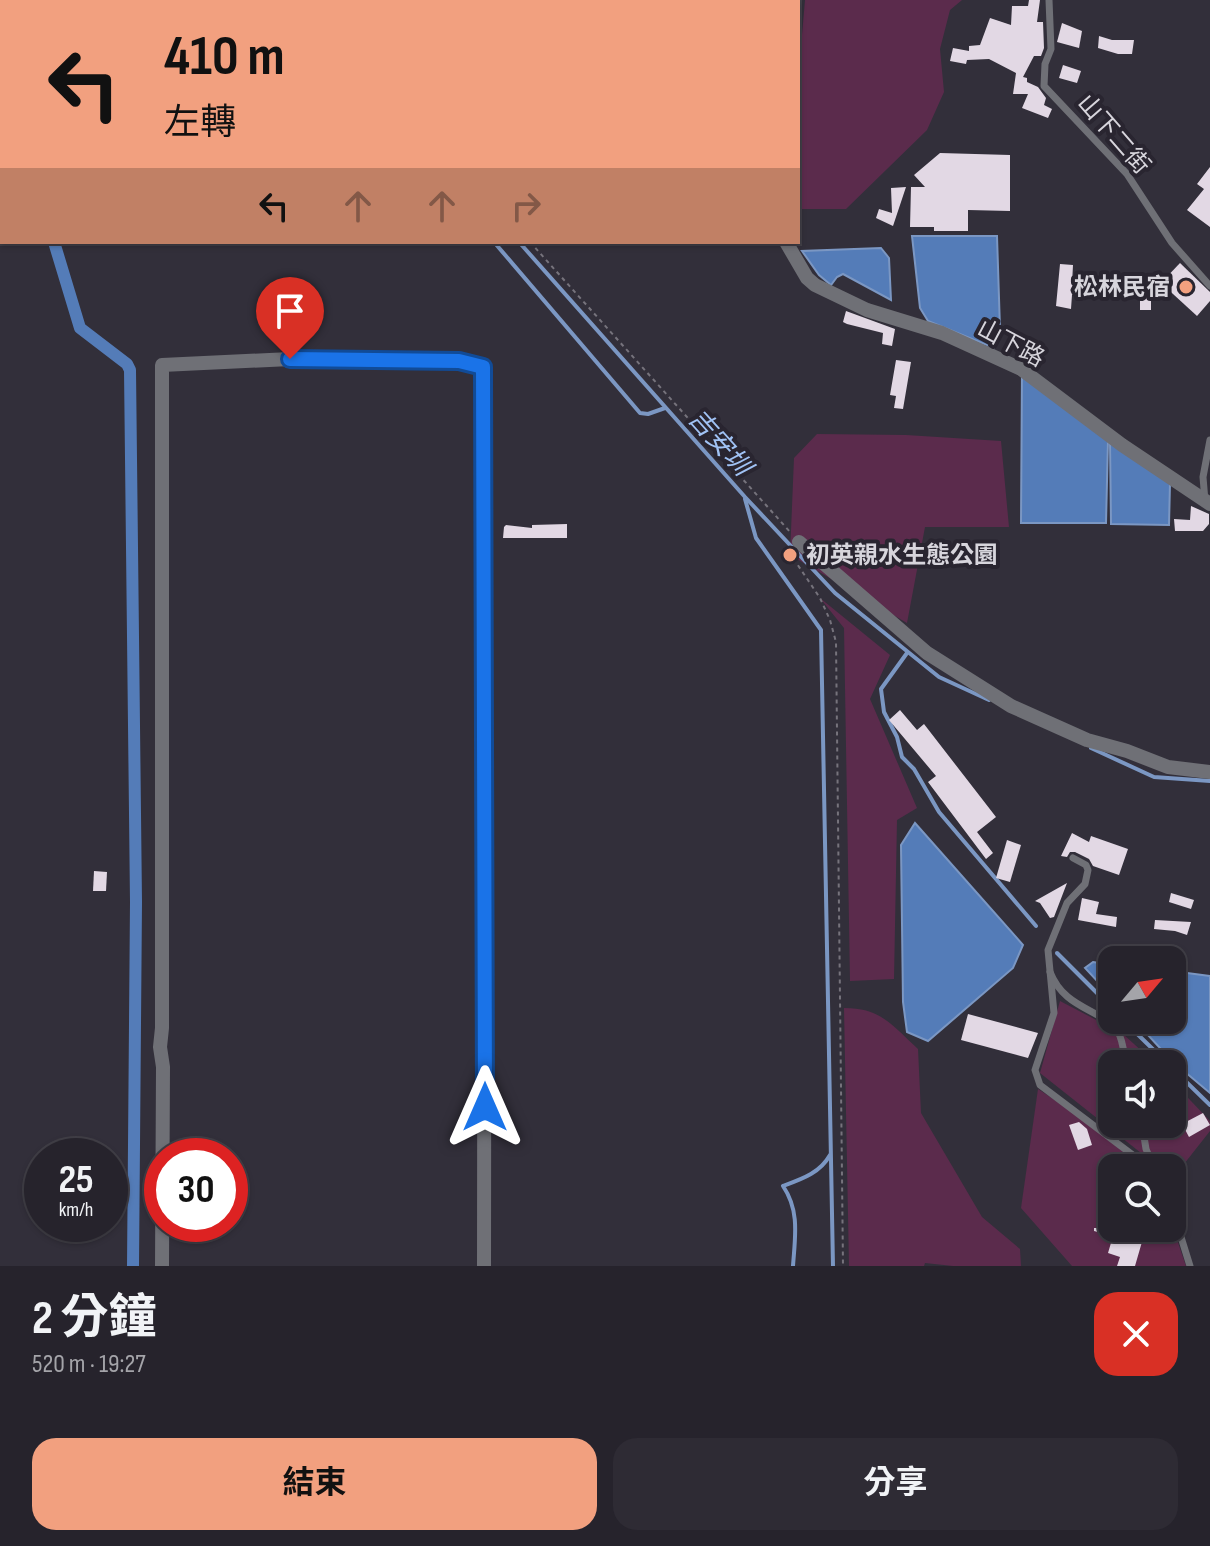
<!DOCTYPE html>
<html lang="zh-TW">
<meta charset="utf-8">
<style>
body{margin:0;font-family:"Sofia Sans Condensed","Noto Sans TC",sans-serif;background:#2e2b34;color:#f1f3f6;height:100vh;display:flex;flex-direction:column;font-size:30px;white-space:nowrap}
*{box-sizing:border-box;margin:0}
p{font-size:26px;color:#a4a4a9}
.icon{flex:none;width:44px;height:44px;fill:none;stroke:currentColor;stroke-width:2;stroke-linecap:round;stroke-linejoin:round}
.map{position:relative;height:1266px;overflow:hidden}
.sheet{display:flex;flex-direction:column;background:#26232c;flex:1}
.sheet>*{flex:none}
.top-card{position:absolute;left:0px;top:0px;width:800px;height:244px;box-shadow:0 2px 6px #0004,0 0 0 2px #424048;background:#f2a07f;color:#111;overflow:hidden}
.needle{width:52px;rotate:61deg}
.controls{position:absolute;left:1098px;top:946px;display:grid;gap:16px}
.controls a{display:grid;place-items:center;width:88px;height:88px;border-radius:16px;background:#26232c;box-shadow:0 2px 6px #0004,0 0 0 2px #424048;font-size:40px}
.speed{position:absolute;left:24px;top:1138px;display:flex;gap:16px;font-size:40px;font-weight:700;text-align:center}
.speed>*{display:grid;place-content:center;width:104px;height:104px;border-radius:50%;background:#26232c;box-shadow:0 2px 6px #0004,0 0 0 2px #424048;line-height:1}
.speed small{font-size:20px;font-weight:400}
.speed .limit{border:12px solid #d22;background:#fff;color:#111}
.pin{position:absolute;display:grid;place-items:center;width:68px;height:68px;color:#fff;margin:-82px -34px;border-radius:50% 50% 50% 0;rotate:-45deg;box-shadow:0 0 8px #0007}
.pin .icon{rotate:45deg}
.me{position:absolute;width:88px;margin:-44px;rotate:0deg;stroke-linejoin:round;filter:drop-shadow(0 0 6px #0008)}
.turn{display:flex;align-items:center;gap:28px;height:168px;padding:0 32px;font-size:36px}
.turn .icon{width:104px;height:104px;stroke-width:2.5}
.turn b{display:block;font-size:56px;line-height:68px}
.lanes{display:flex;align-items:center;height:76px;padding:0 32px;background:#0003;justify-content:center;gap:40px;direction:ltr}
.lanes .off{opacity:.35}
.round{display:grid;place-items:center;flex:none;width:84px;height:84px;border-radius:24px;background:#2e2b34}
.head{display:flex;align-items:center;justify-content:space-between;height:136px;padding:0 32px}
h1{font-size:48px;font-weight:700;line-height:60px}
.cta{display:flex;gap:16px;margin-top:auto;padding:16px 32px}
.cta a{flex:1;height:92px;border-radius:24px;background:#f2a07f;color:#111;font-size:32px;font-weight:700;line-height:92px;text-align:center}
.cta a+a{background:#2e2b34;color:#f1f3f6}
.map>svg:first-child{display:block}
</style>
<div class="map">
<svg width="1210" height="1266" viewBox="0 0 1210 1266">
<rect width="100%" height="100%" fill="#322f3a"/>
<g fill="#5b2b4c">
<path d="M805,0H962L950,10L940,49L944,92L927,130L846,209H798V60L800,58Z"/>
<path d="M817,434L906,435L1001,441L1009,527H925L907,623L790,555L794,458Z"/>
<path d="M820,598L890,655L870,699L917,808L897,820L894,979L850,981L844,628Z"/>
<path d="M1060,1001L1123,1034L1156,1064H1112V1124H1172V1081L1210,1121V1131L1173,1178L1172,1168H1160L1040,1073Z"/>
<path d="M844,1008C881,1008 892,1025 918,1049L921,1113L982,1217L1020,1249L1021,1266H953L925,1263L924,1266H849Z"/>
<path d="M1038,1089L1082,1118L1143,1168H1112V1228H1172V1225L1186,1266H1072L1021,1208Z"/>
</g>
<g fill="#547cb8" stroke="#7b97c3" stroke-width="2">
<path d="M912,236H997L1000,329L994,348L928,321L920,308Z"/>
<path d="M881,248L889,258L891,300L843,274L837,277L831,285L819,275L802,251Z"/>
<path d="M1022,372L1108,440L1106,523H1021Z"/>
<path d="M1110,442L1170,483L1169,525L1111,524Z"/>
<path d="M915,823L1023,945L1013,968L928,1041L907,1032L903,1002L901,845Z"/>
<path d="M1093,962L1112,965V997L1085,968Z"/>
<path d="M1172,971L1210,976V1093L1172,1061L1134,1020H1172Z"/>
</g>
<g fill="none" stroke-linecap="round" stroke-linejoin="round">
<g stroke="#7b97c3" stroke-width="4">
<path d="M95,0L99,2"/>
<path d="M494,242L640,413L648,414L665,408"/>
<path d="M519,242L745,497L835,593L939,677L989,700"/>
<path d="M745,499L756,538L821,630L833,1266"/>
<path d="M907,653L881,689L884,712L897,737L902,757L914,769L939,812L1036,926"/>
<path d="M1091,748L1154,777L1210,781"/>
<path d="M1057,953L1112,1008"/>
<path d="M1123,1020L1168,1064"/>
<path d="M1172,1068L1210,1105"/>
<path d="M793,1266C795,1237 800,1211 783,1186C802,1179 820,1173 830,1155"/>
</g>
<g stroke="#547cb8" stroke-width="12">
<path d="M0,60L2,66"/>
<path d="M54,242L80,328L127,364L130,370L136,902L133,1266"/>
</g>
</g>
<g fill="#e2d8e4">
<path d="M1029,0H1040L1037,22H1043L1044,48L1041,56H1034L1023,77L1027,78V82L1038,87L1046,98L1044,105L1052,109L1048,118L1022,108L1028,94H1013L1016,73L989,59L967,60L966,64L950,61L953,48L969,51V46L980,45L990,18L1011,25L1012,6H1028Z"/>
<path d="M1062,23L1082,31L1079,48L1057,42Z"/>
<path d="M1099,36L1112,40H1134L1132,54H1118L1098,48Z"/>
<path d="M1063,65L1081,71L1077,83L1059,78Z"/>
<path d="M940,153L1010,155V211L968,210V231H934V227H910L911,187H925L914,175Z"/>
<path d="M1210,167V227L1187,210L1204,189L1197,184Z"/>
<path d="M906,187L893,226L876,218L879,209L892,213L891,188Z"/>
<path d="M1180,263L1210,292V301L1197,316L1161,283Z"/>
<path d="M1060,264L1073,265L1072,284H1076L1075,295H1072L1071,309L1056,306Z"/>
<rect x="1140" y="286" width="11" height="24"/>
<path d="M846,311L895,329L892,346L882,344L883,333L847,324L843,322Z"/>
<path d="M896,360L911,362L903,409L894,408L896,396L890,395Z"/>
<path d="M1191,506L1209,514V524L1203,531H1175L1174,519L1190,520Z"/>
<path d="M567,524V538H503L504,527L506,525L532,528V525Z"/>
<path d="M900,710L917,730L924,724L996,817L977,832L993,853L986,859L928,782L936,776L889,720Z"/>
<path d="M1072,833L1089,842L1091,836L1128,849L1119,875L1093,866L1089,859L1075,852H1070L1067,857L1061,856Z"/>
<path d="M1007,840L1021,845L1010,882L996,878Z"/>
<path d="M94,871L107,872L106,891H93Z"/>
<path d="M1067,883L1054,917L1050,918L1040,903L1035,901Z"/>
<path d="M1171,893L1194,900L1191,909L1169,902Z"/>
<path d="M1082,898L1099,902L1096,914L1117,917L1116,927L1078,920Z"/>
<path d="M1155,920L1191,922L1187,935L1175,931L1154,929Z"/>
<path d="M968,1014L1038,1033L1028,1058L961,1040Z"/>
<path d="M1203,1113L1210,1125L1189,1137L1182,1124Z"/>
<path d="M1079,1122L1087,1129L1092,1145L1078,1150L1069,1125Z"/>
<path d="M1094,1228H1146L1135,1266H1117L1120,1257L1108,1253L1113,1236L1094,1231Z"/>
</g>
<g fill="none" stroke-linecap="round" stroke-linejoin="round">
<g stroke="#76737c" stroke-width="2" stroke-dasharray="4 4" stroke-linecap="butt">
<path d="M110,0L114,2"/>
<path d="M530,242L791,533"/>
<path d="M789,552L820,598L830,620L836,642L843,1266"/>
</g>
<g stroke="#6f7076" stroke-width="7">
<path d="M1049,0L1051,49L1045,64L1044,86L1127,174L1172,243L1210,286"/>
<path d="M1205,501L1203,477L1210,440"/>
<path d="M1073,858L1086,865L1088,870L1085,884L1067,903L1048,950L1054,1013L1035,1070L1040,1085L1150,1168"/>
<path d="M1050,972C1065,1010 1101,1008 1118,1032C1123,1040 1124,1055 1126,1064"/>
<path d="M1142,1124L1146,1149L1154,1168"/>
<path d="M1172,1208L1190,1266"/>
</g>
<g stroke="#6f7076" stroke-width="14">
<path d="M475,0L477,2"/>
<path d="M751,0L752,2"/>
<path d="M604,2L607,0"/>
<path d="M786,242L807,278L815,285L867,310L942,333L1021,369L1122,445L1210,504"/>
<path d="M799,542L927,653L1011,706L1087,740L1127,751L1168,767L1210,772"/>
<path d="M162,1266L163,1067L160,1047L162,1028V365L290,359L459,361L483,367L485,375L484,1266"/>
</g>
</g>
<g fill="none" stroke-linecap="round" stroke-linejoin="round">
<defs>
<path id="route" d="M290,359L459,361L483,367L485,1107"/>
</defs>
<use href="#route" stroke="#114b97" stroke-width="20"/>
<use href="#route" stroke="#1a73e8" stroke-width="14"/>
</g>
<g fill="#f2a07f" stroke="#292530" stroke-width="3">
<circle cx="1186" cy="287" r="8"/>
<circle cx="790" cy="555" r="8"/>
</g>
<g text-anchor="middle" stroke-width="8" stroke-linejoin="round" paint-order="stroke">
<g font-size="24" fill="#d7d5dc" stroke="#292530">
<text transform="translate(1114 134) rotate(49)" y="8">山下二街</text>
<text transform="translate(1011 343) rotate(28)" y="8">山下路</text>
</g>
<g font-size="24" font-weight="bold" fill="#d7d5dc" stroke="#292530" text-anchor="end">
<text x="1170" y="295">松林民宿</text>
<text x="806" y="563" text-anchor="start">初英親水生態公園</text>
</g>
<g font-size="26" font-style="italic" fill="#a0c2f4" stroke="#292530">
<text transform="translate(720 442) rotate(48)" y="9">吉安圳</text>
</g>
</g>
</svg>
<div class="controls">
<a><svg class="needle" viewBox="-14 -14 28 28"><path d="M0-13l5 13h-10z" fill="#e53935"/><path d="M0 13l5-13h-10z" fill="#a4a4a9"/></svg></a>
<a><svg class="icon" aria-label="sound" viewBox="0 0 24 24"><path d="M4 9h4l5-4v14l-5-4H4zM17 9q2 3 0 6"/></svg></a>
<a><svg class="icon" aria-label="search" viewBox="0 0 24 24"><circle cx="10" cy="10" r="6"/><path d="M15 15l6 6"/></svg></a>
</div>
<div class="speed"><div>25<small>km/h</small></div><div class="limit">30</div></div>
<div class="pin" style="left:290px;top:359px;background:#d93025"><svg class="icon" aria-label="arrive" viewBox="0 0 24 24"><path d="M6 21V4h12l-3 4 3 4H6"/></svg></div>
<svg class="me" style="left:485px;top:1107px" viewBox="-20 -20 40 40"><path d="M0-17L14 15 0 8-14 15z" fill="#1a73e8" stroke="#fff" stroke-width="4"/></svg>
<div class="top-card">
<div class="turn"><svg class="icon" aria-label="left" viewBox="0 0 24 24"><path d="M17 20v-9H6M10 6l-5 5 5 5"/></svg><div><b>410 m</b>左轉</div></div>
<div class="lanes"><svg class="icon" aria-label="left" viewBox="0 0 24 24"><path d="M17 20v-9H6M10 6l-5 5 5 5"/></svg><svg class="icon off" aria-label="ahead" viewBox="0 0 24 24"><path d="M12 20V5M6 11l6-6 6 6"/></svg><svg class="icon off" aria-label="ahead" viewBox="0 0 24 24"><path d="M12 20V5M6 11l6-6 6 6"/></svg><svg class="icon off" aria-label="right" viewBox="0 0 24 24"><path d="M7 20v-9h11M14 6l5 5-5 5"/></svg></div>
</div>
</div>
<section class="sheet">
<div class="head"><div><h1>2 分鐘</h1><p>520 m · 19:27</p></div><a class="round" style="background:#d93025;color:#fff"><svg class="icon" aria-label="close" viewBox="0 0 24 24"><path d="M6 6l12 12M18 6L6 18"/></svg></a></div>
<div class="cta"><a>結束</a><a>分享</a></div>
</section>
